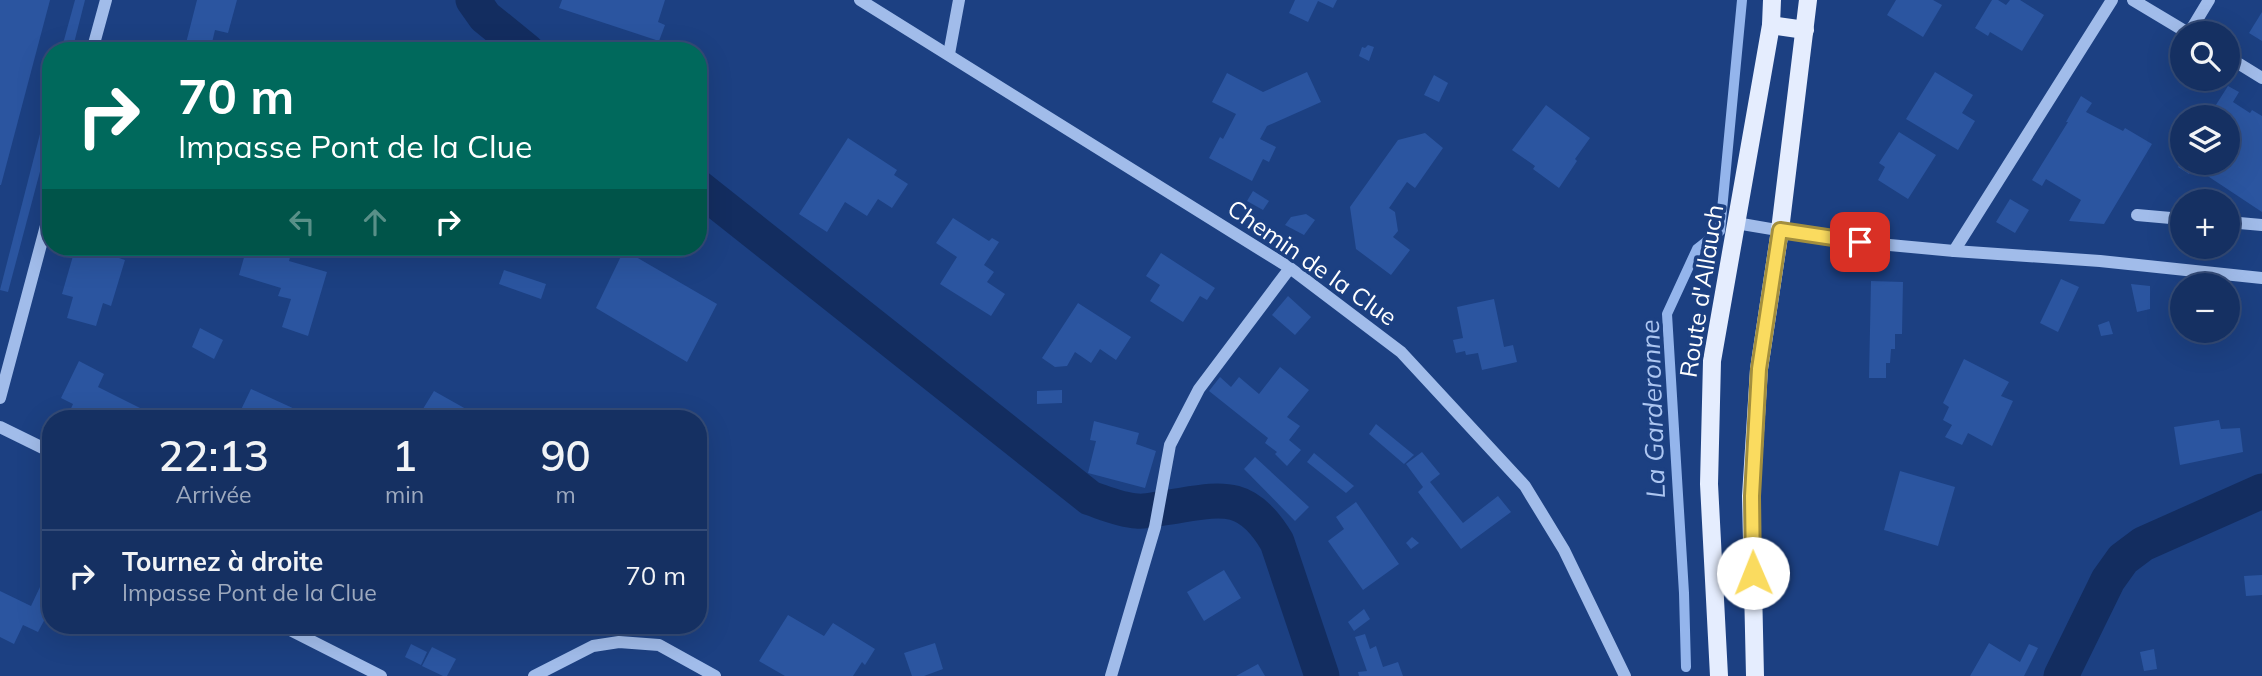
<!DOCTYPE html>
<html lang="fr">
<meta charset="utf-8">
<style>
body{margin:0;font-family:Mulish,sans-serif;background:#1e3868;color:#f1f3f6;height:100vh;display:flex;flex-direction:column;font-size:26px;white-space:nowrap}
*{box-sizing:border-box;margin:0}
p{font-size:23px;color:#9da9be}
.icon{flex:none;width:38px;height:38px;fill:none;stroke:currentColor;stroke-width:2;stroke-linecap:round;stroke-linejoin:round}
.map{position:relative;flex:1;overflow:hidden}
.drawer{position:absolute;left:42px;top:410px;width:665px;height:224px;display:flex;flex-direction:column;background:#153062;border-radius:28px;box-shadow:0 7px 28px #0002,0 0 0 2px #344b77}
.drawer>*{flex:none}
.top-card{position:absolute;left:42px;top:42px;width:665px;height:214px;border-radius:28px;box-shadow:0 7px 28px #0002,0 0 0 2px #344b77;background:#00695c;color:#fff;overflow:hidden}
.fabs{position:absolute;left:2170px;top:21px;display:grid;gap:14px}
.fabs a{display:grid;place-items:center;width:70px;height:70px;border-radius:50%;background:#153062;box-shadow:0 7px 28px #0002,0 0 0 2px #344b77;font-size:35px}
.pin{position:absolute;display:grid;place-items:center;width:60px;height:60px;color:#fff;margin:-30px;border-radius:14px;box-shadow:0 4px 10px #0006}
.me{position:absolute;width:77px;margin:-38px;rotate:359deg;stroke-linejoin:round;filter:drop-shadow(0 0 5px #0008)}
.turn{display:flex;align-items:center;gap:24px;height:147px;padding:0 21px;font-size:32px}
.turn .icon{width:91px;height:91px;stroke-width:2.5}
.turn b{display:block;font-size:49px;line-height:60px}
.lanes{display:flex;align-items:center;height:66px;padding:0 21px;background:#0003;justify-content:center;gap:35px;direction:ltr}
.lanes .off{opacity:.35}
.eta{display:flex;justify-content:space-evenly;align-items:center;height:119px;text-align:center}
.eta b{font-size:42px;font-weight:600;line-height:49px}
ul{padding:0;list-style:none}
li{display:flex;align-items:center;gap:21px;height:91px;padding:0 21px;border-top:2px solid #344b77}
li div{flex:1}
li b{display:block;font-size:26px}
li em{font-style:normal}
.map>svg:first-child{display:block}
</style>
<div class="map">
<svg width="2262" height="676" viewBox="0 0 2262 676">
<rect width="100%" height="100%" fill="#1c4082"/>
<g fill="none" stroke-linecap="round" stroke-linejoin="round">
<path stroke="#94b5ec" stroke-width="10" d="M1686,667L1684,593L1667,314L1697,249L1720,231L1742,0"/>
<g stroke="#132d60" stroke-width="35">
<path d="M473,0L485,17L527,51"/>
<path d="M698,187L1090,498C1105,503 1121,510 1137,511C1146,512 1156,509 1164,508C1218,500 1245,488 1277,542L1322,676"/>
<path d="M2061,676L2108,580L2123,559L2143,544L2262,491"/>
</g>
</g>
<g fill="#2b55a0">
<path d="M0,0H50L1,185H0Z"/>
<path d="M75,0H85L72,51H61Z"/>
<path d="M197,0H237L228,33L215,30L210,51H184Z"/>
<path d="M562,0H665L658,22L665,25L659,41L559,8Z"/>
<path d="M1295,0H1337L1333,8L1318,1L1308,22L1289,13Z"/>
<path d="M1896,0H1933L1942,5L1923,37L1887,15Z"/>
<path d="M1992,0H1998L2006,5L2010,0H2020L2044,15L2022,51L1990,32L1988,36L1975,28Z"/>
<path d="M2262,12V41L2249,33Z"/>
<path d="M1368,45L1374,47L1369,61L1359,56L1362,47L1365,48Z"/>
<path d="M1307,72L1321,102L1267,126L1260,139L1276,147L1269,162L1263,159L1252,181L1209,158L1220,137L1223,139L1236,114L1212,102L1227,73L1263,92Z"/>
<path d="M1935,72L1973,95L1962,113L1975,121L1958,150L1906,119Z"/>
<path d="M1434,75L1448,83L1439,102L1424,95Z"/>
<path d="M2228,86L2239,92L2233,102L2250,113L2252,110L2262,116V212L2194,167L2189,174L2178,167L2181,163H2228V117H2212L2215,113L2212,111Z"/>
<path d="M50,95L51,130L8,292L0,290Z"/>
<path d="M2081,96L2092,103L2086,112L2123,131L2125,128L2152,144L2104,224L2069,221L2081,200L2046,179L2042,186L2032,180L2068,122H2066Z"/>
<path d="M1546,105L1590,138L1575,159L1577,161L1559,188L1533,169L1535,166L1512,150Z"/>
<path d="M1899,132L1936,155L1908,199L1878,180L1885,167L1879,163Z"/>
<path d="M1425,133L1443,148L1415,188L1407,182L1389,208L1395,212L1398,231L1393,237L1410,250L1391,275L1356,249L1350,207L1398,140Z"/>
<path d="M848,138L897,170L894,175L908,184L892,208L878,199L867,216L845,202L827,232L799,214Z"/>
<path d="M1253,191L1269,201L1263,210L1247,201Z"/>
<path d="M2010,199L2029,210L2015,233L1996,222Z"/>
<path d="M1306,214L1315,220L1304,235L1285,225L1291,217Z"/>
<path d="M953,218L989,241L992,238L999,242L984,265L994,272L987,282L1005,294L991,316L940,284L957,257L936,243Z"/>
<path d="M247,247H280L292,250L289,261L327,272L308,336L282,327L291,299L278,296L281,288L239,275Z"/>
<path d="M75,249L91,253L92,249L125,260L111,306L103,303L96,326L67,318L73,297L62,294Z"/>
<path d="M624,250L717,304L687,362L596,308Z"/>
<path d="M1161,253L1215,288L1207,300L1200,296L1183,322L1150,301L1160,285L1146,276Z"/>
<path d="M504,270L546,284L541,299L499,284Z"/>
<path d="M2061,279L2079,287L2058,332L2040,323Z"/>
<path d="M1871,281L1903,282L1902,334H1895V349H1891L1890,363H1886V378H1869Z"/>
<path d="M2131,284L2150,286V309L2137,312Z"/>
<path d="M1288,296L1311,317L1295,335L1272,315Z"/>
<path d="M1494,299L1504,347L1513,345L1517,362L1482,370L1478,353L1466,355L1465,351L1456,353L1453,340L1463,338L1457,307Z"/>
<path d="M1078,303L1131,337L1116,360L1100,349L1091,363L1075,352L1067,366L1055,367L1042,358Z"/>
<path d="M2109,321L2113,334L2101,336L2098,325Z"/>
<path d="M200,328L223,340L214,359L192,347Z"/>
<path d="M1964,359L2009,382L2001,396L2013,401L1992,446L1968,433L1962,445L1945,437L1952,425L1943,420L1949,407L1943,403Z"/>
<path d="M79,361L104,374L98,387L144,410L141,415L147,418H79L69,413L73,404L61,398Z"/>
<path d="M1280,367L1309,390L1287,417L1300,426L1289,440L1301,450L1287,466L1275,454L1277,452L1265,443L1268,438L1209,391L1220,377L1231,387L1239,377L1259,394Z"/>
<path d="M251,389L310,416L309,418H237Z"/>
<path d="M1062,390V403L1037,404V391Z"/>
<path d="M434,391L466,409L461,418H365L367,409L418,417Z"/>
<path d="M2219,420L2221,429L2240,428L2243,452L2180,465L2174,427Z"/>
<path d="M1094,421L1139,433L1136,444L1156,451L1145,488L1088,473L1096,441L1090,440Z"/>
<path d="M1376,424L1414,455L1404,464L1369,434Z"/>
<path d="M1422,452L1440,474L1430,482L1463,523L1498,496L1511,512L1461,549L1418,492L1423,487L1406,464Z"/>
<path d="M1314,453L1354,486L1346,493L1307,462Z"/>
<path d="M1255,457L1309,507L1295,521L1244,469Z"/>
<path d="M1900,471L1955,487L1938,546L1884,530Z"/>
<path d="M1356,502L1399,564L1363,590L1328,541L1344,529L1336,517Z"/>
<path d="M1412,537L1419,543L1411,549L1406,543Z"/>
<path d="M1224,570L1241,598L1204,621L1187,592Z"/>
<path d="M698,572L709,578L698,596Z"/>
<path d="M2262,575V595L2246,596L2244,576Z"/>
<path d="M40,587L51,593V617L47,615L38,632L23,625L14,644L0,637V591L31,606Z"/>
<path d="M1364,609L1370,619L1354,631L1348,622Z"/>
<path d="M788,615L824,636L833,623L875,649L865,665L862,662L853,676H785L759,661Z"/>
<path d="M80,625H96L93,631Z"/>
<path d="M1365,634L1370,649L1376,646L1383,667L1398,662L1403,676H1359L1358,672L1367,671L1355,637Z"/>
<path d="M935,643L943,669L924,676H912L904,653Z"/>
<path d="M1989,643L2020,662L2029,644L2038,648L2024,676H1970Z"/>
<path d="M411,644L427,652L421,665L405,657Z"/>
<path d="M432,647L456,659L447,676H443L422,666Z"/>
<path d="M2154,649L2157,669L2144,671L2140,652Z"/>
<path d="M1258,664L1265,676H1236Z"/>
</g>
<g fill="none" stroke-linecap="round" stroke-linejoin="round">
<g stroke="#a1bcea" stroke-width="12">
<path d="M860,0L1290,268L1401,352L1525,486L1564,550L1625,676"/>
<path d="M2133,0L2188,33"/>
<path d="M2189,33L2209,0"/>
<path d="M92,51L106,0"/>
<path d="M949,54L959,0"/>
<path d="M2228,57L2262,78"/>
<path d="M2137,215L2182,219"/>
<path d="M2228,222L2262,225"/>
<path d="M1736,223L1836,240L1954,251L2100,261L2262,278"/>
<path d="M1954,251L2112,0"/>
<path d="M0,398L51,207"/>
<path d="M0,427L51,452"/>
<path d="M286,625L292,631L381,676"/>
<path d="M534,676L593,646L619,642L659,645L715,676"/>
<path d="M1111,676L1155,527L1170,445L1199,389L1290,268"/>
</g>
<g stroke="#e5edfe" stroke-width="18">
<path d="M1771,25L1805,30"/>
<path d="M1719,676L1709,484L1712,361L1771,25L1772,0"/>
<path d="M1755,676L1751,496L1759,369L1780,230L1808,0"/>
</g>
</g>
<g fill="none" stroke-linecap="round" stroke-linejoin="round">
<defs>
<path id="route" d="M1753,573L1752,496L1759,369L1780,230L1860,242"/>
</defs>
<use href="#route" stroke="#a28e3e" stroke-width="18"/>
<use href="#route" stroke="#fadb5f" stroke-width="12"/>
</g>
<g text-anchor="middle" stroke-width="7" stroke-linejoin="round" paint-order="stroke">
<g font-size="24" fill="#fff" stroke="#1c4082">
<text transform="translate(1312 263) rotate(35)" y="8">Chemin de la Clue</text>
<text transform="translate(1702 291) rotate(-81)" y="8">Route d'Allauch</text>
</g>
<g font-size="26" font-style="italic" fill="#adc6f1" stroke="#1c4082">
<text transform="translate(1653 409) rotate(-92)" y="9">La Garderonne</text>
</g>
</g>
</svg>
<div class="fabs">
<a><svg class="icon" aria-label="search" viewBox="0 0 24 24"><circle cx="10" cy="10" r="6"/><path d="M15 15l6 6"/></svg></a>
<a><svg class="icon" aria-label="layers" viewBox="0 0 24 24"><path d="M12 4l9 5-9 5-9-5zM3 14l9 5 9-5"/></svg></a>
<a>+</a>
<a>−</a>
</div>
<div class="pin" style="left:1860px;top:242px;background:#d93025"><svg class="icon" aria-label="arrive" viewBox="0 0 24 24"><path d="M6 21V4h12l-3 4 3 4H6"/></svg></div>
<svg class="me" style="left:1753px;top:573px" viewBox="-20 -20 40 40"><circle r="19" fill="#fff"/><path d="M0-13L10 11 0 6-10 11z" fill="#fadb5f"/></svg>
<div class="top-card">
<div class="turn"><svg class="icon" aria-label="right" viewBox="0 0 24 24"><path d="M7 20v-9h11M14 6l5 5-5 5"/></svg><div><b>70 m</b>Impasse Pont de la Clue</div></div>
<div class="lanes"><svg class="icon off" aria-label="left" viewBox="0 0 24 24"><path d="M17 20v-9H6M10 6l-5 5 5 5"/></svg><svg class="icon off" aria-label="ahead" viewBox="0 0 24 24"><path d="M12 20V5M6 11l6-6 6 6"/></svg><svg class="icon" aria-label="right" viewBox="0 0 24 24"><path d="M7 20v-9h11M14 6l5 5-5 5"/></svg></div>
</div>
<section class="drawer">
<div class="eta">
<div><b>22:13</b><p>Arrivée</p></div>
<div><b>1</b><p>min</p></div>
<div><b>90</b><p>m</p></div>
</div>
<ul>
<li><svg class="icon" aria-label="right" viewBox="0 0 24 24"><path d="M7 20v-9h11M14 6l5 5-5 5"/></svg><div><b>Tournez à droite</b><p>Impasse Pont de la Clue</p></div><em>70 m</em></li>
</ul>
</section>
</div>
